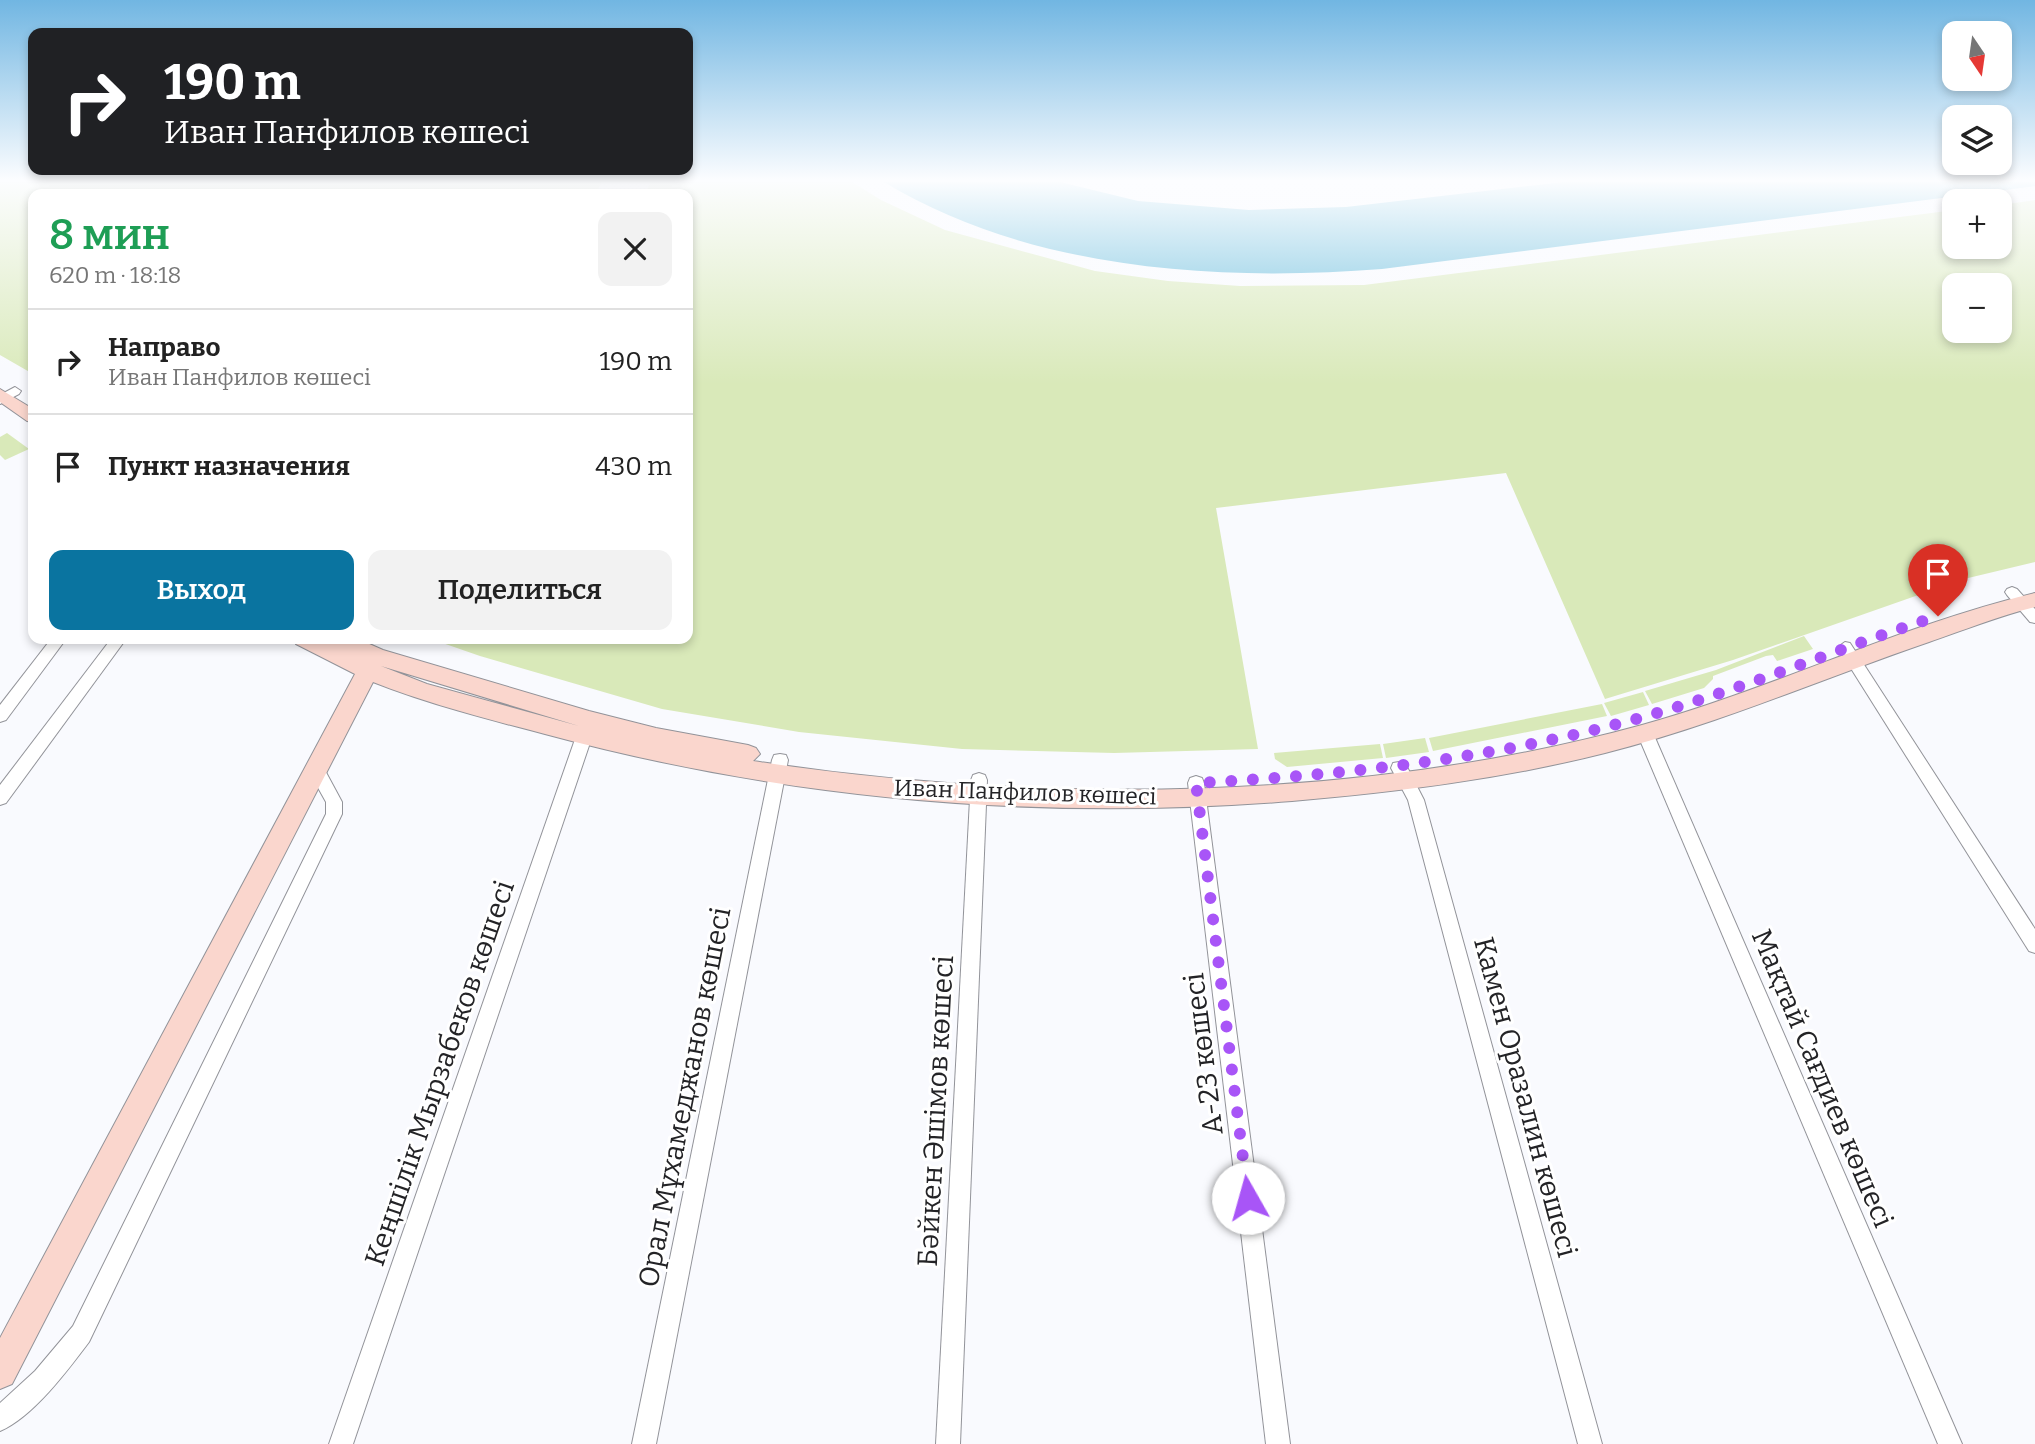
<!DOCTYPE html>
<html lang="ru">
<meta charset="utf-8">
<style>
body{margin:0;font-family:Bitter,serif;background:#f2f2f2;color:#222;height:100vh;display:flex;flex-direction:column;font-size:26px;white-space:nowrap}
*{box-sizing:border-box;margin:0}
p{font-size:23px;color:#767676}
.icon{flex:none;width:38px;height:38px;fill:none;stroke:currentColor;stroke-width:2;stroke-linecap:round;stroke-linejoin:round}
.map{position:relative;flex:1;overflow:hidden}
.panel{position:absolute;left:28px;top:189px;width:665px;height:455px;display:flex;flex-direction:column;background:#fff;border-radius:14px;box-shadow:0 4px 10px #0003}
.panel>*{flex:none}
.guide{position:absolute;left:28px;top:28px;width:665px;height:147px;border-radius:14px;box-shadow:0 4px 10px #0003;background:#202124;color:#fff;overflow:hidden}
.needle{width:46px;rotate:167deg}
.controls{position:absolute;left:1942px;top:21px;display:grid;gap:14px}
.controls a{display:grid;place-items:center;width:70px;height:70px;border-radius:14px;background:#fff;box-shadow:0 4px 10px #0003;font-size:35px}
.pin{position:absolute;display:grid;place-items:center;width:60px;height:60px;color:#fff;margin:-72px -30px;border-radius:50% 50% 50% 0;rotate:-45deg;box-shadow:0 0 7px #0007}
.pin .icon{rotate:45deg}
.me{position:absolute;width:77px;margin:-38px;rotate:353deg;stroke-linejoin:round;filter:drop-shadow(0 0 5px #0008)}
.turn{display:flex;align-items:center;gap:24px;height:147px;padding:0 21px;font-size:32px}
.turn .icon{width:91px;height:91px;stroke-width:2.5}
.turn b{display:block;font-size:49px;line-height:60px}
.round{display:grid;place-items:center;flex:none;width:74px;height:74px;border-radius:14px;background:#f2f2f2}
.summary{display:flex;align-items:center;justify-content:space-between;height:119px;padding:0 21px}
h1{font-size:42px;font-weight:600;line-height:52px;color:#1e9e55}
.cta{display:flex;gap:14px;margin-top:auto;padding:14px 21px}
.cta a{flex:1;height:80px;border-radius:14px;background:#0a74a0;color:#fff;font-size:28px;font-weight:600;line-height:80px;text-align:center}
.cta a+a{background:#f2f2f2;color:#222}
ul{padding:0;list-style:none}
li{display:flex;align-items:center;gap:21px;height:105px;padding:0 21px;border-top:2px solid #e0e0e0}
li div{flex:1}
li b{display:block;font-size:26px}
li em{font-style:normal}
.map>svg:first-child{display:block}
</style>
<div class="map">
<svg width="2035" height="1444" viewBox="0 0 2035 1444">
<rect width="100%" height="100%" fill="#f9fafe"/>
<g fill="#d9e9b9" fill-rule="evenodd">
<path d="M0,182H602L595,194H33V374L0,355Z"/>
<path d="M651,182H852L881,200L945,230L1095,271L1168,281L1240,286L1364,285L1955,210V247H2000V205L2035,200V562L1964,579L1733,660L1605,699L1506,473L1216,508L1258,749L1114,753L962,749L799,732L662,709L480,656L431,639H688V194H645ZM2000,285V331H1955V285Z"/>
<path d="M7,433L29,449L5,460L0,455V437Z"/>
<path d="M1804,636L1813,649L1777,661L1773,655L1766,656L1713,676V679L1704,688L1652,704L1645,691L1716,670Z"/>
<path d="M1643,692L1649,705L1611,716L1604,703Z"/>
<path d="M1602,704L1607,716L1433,751L1429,738Z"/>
<path d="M1425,738L1429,752L1386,758L1383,744Z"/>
<path d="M1380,744L1383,758L1287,767L1275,759L1274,753Z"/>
</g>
<path fill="#5fb8d9" d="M884,182H1060L1138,201L1249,210L1346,207L1564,182H2035V186L1382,269C1217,282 1029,270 884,182Z"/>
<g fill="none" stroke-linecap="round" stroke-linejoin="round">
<defs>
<g id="street">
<path d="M15,387L21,391L19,394L0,404V395Z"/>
<path d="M2012,587L2017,589L2035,609V623L2030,622L2007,595L2005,592L2007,589Z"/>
<path d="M51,639H66L6,720L0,722V705Z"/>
<path d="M111,639H126L6,803L0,805V785Z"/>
<path d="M1845,642L1850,643L2035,929V953L2029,951L1840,651L1838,647Z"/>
<path d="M588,719L594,721L596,725L353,1444H329L580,725L582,721Z"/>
<path d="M1645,727L1651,729L1653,733L1962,1444H1938L1637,733L1639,729Z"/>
<path d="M780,754L786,755L788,760L656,1444H632L772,760L774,755Z"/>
<path d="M315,762L321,763L342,802V814L89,1342C68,1370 32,1418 0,1431V1403L35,1371L73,1326L326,814V802L307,768L309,763Z"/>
<path d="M1399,762L1405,763L1424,800L1602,1444H1578L1408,800L1391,768L1393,763Z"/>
<path d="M979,773L985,775L987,780L960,1444H936L971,780L973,775Z"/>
<path d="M1196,776L1202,778L1204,783L1290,1444H1266L1188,783L1190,778Z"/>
</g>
<g id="secondary">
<path d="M0,389L33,409V422L27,421L0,402Z"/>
<path d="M2035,593V607C1999,616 1964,630 1929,642C1821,679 1716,725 1605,753C1502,779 1398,792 1292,801C1041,821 789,800 545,734C487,719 429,704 373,682L12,1384L0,1389V1338L355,674L296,644L293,639H321L331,644L328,639H358L383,650L589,711L656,728L748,745L756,748L760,754L753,761C1039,805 1362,802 1642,725C1775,688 1901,625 2035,593ZM381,666L579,726L427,684Z"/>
</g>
</defs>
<use href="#street" stroke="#929399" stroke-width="2"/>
<use href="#secondary" stroke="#929399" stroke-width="2"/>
<use href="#street" fill="#fff" fill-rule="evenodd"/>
<use href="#secondary" fill="#fad6cd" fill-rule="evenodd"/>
</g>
<linearGradient id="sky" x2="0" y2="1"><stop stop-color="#71b6e2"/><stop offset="0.47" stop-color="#fcfdff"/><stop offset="1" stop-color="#fcfdff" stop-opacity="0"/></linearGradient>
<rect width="2035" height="384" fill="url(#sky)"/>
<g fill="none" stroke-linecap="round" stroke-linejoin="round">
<path stroke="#a855f7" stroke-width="12" stroke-dasharray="0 21.6" d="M1248,1198L1196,783C1345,775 1492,759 1636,719C1739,691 1837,649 1938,616"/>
</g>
<g text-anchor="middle" stroke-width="6" stroke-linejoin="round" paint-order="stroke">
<g font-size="23" fill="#232326" stroke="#fff">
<text transform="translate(1025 792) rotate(2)" y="8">Иван Панфилов көшесі</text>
</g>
<g font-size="28" fill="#232326" stroke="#fff">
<text transform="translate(1203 1054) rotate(-97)" y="10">А-23 көшесі</text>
<text transform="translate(439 1073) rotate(-71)" y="10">Кеңшілік Мырзабеков көшесі</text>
<text transform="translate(1823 1078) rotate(67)" y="10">Мақтай Сағдиев көшесі</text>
<text transform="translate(684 1097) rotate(-79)" y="10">Орал Мұхамеджанов көшесі</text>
<text transform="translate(1526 1097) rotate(75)" y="10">Камен Оразалин көшесі</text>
<text transform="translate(935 1111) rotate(-87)" y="10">Бәйкен Әшімов көшесі</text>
</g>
</g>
</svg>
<div class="controls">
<a><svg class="needle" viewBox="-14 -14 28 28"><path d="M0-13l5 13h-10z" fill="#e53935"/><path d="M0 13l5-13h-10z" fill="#767676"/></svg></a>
<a><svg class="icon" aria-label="layers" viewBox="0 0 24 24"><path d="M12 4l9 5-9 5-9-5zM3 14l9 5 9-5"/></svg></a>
<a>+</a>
<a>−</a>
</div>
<div class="pin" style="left:1938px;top:616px;background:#d93025"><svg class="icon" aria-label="arrive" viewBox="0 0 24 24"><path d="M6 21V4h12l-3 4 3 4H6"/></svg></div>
<svg class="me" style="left:1248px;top:1198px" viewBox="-20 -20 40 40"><circle r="19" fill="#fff"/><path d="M0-13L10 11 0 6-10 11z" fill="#a855f7"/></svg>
<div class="guide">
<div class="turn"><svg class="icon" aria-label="right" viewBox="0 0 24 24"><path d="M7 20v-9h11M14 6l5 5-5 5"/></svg><div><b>190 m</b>Иван Панфилов көшесі</div></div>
</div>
<section class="panel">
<div class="summary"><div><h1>8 мин</h1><p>620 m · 18:18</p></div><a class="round"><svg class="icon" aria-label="close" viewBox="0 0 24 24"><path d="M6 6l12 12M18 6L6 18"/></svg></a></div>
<ul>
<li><svg class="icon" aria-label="right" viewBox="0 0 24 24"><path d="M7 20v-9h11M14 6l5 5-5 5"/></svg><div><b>Направо</b><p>Иван Панфилов көшесі</p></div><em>190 m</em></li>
<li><svg class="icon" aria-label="arrive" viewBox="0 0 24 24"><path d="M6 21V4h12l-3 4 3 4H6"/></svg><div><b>Пункт назначения</b></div><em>430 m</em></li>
</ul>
<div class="cta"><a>Выход</a><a>Поделиться</a></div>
</section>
</div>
